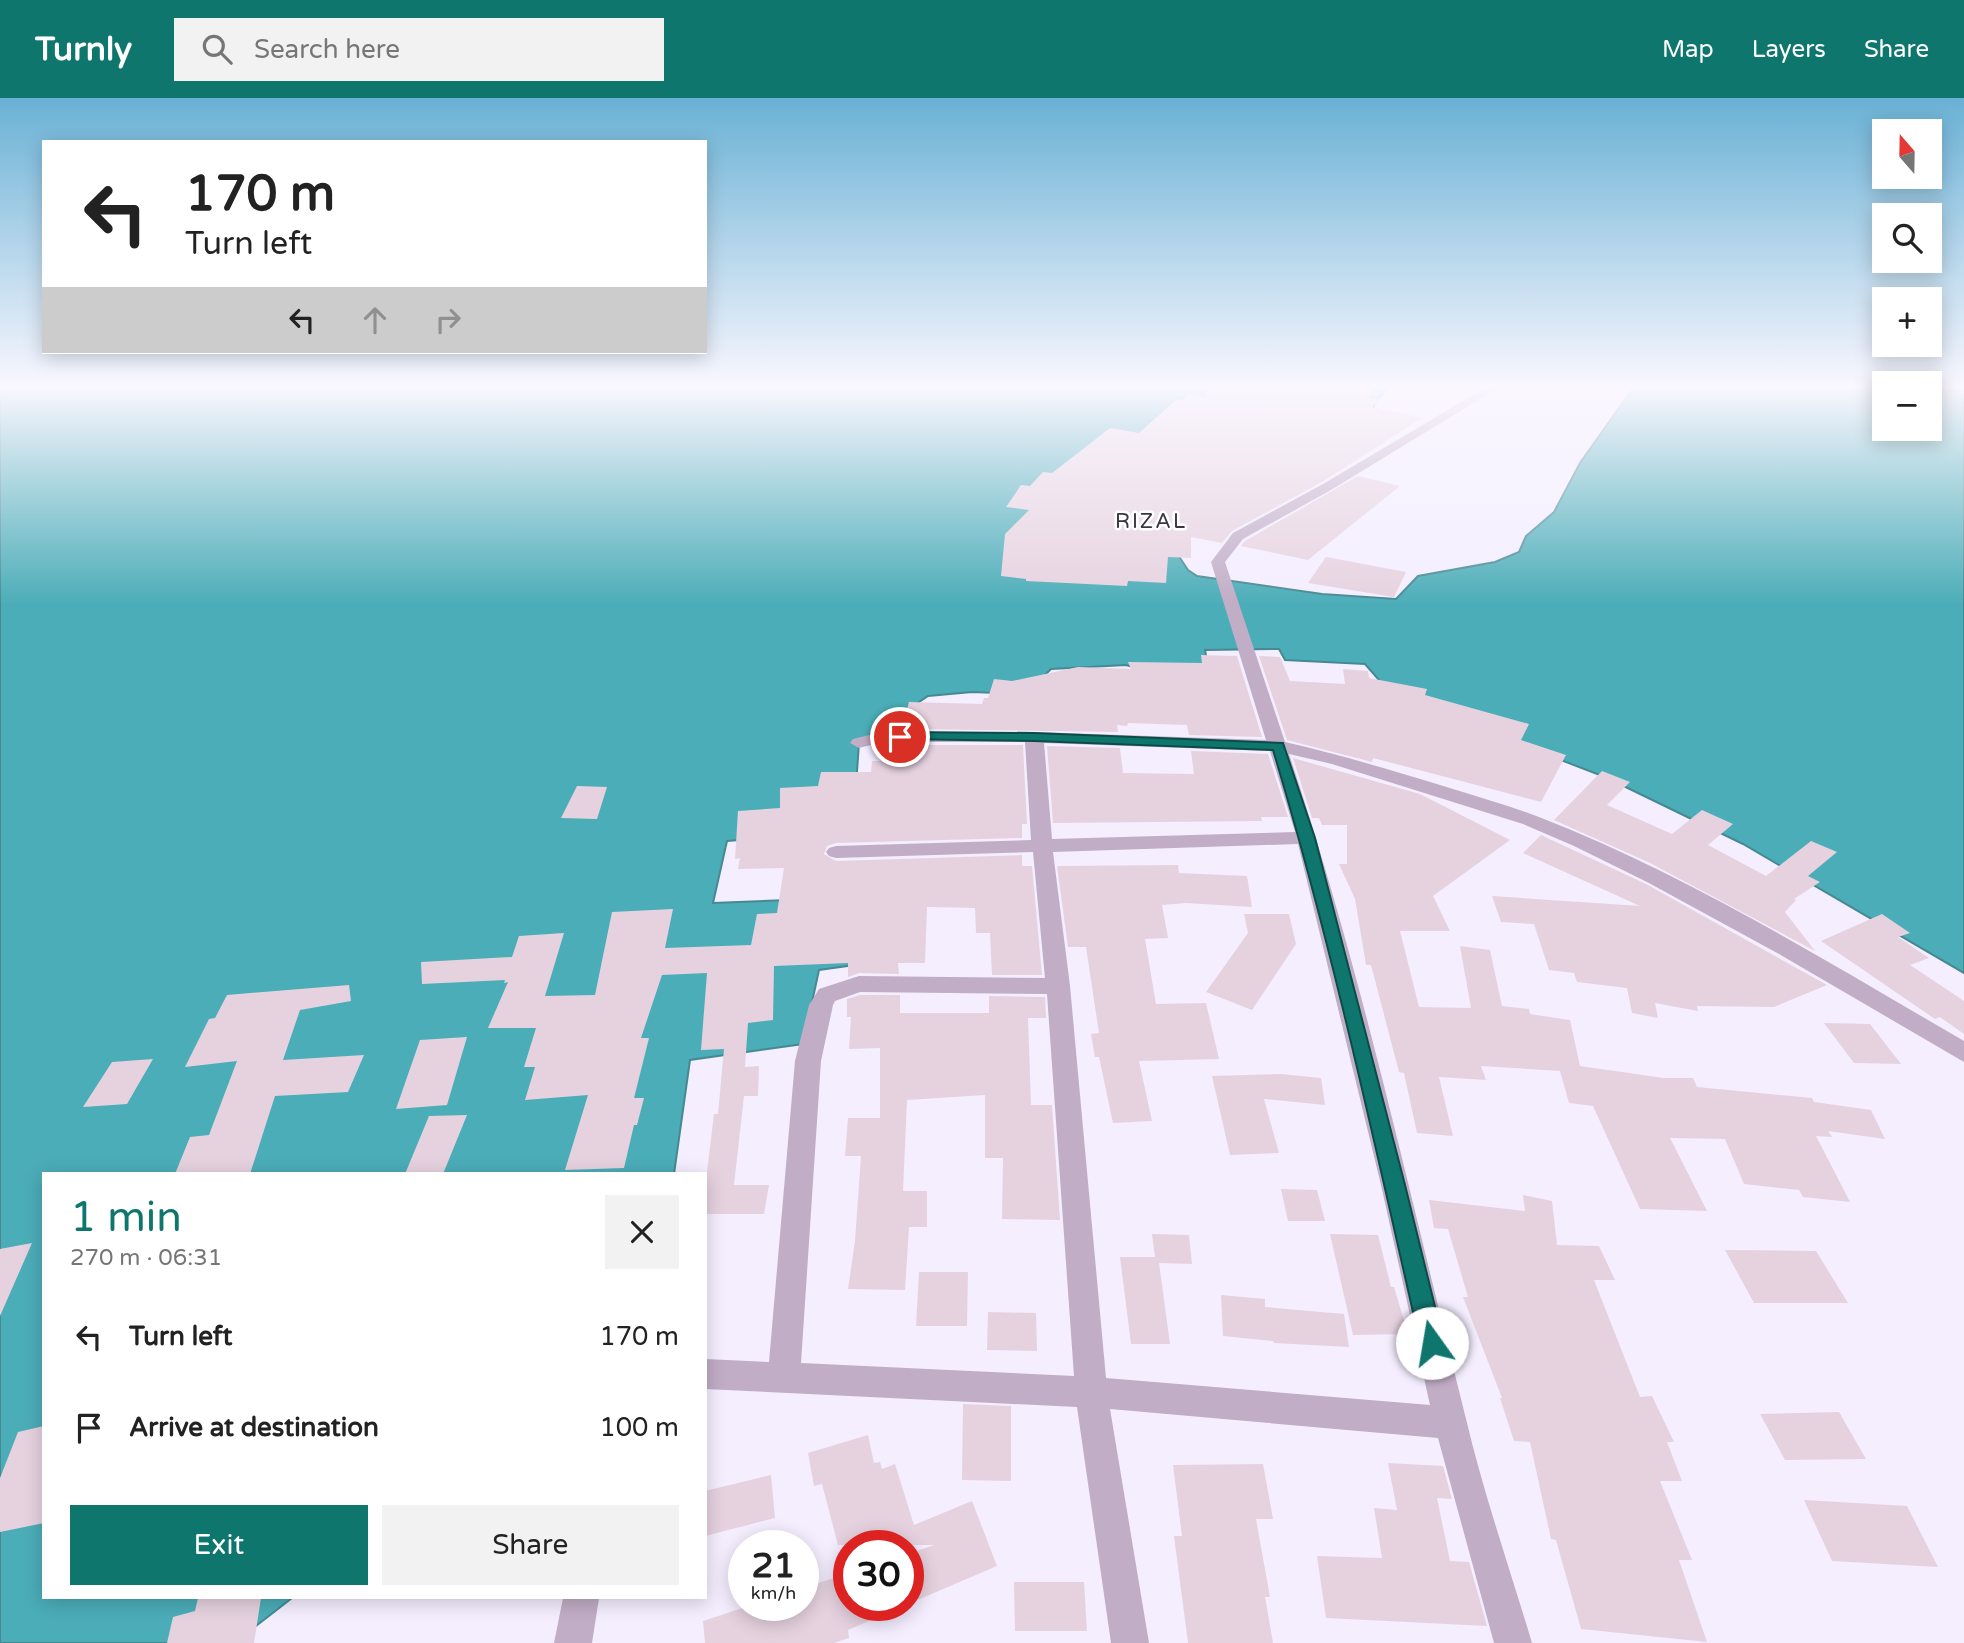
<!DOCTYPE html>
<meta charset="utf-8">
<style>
body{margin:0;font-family:"Varela Round",sans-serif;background:#f2f2f2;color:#222;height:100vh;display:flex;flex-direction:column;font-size:26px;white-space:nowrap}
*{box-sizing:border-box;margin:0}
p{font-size:23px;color:#767676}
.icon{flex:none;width:38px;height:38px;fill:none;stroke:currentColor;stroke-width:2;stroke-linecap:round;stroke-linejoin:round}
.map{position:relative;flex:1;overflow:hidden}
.sheet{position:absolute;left:42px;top:1074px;width:665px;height:427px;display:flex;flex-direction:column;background:#fff;border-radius:0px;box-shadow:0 4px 18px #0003}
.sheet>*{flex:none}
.hud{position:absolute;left:42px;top:42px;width:665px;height:214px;border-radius:0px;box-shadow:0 4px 18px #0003;background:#fff;color:#222;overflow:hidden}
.needle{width:46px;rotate:340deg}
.fabs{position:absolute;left:1872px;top:21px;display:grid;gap:14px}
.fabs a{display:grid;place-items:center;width:70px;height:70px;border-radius:0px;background:#fff;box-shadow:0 4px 18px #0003;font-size:35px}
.speed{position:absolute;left:728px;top:1432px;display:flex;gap:14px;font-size:35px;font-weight:700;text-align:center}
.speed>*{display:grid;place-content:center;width:91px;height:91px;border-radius:50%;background:#fff;box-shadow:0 4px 18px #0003;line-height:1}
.speed small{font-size:18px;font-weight:400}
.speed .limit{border:10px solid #d22;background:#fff;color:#111}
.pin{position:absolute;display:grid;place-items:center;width:60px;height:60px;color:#fff;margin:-30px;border:4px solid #fff;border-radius:50%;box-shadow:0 2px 7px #0007}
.me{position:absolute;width:77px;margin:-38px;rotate:347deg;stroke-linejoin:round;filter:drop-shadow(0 0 5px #0008)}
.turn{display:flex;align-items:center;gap:24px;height:147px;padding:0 28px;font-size:32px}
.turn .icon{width:91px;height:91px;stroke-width:2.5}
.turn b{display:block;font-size:49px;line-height:60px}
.lanes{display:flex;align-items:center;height:66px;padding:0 28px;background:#0003;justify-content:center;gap:35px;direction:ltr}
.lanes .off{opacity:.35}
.round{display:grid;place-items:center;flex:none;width:74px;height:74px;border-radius:0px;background:#f2f2f2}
.overview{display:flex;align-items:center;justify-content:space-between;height:119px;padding:0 28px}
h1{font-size:42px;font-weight:600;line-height:52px;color:#0f766e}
.primary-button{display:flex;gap:14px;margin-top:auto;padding:14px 28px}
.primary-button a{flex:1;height:80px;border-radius:0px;background:#0f766e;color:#fff;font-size:28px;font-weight:600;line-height:80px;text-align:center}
.primary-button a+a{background:#f2f2f2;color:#222}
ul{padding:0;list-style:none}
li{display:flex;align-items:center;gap:21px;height:91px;padding:0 28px}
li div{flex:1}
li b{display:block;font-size:26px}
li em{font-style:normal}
header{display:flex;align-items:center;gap:42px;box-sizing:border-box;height:98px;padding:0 35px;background:#0f766e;color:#fff}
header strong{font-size:33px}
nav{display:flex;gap:38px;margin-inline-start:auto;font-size:24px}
.search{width:490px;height:63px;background:#f2f2f2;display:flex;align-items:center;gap:18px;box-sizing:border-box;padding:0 24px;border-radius:0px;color:#767676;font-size:26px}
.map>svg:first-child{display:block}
</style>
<header>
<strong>Turnly</strong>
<div class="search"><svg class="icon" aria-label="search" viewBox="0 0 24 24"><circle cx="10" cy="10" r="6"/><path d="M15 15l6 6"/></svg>Search here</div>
<nav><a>Map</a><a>Layers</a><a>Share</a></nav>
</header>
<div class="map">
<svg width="1964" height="1545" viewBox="0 0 1964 1545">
<rect width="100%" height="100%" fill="#f4eeff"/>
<path fill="#4badb8" stroke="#468993" stroke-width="2" d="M0,290H1388L1375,305L1371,318L1161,431L1188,472L1197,478L1322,496L1396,501L1418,478L1495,464L1519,454L1526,438L1554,414L1580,365L1633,290H1885V331H1930V290H1964V875L1743,746L1605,679L1392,597L1365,566L1285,562L1279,551L1205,552L1212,591L1126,567L1051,571L1026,596L972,594L928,598L859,645L854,716L846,733L727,743L713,805L815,801L862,866L819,872L803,946L690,962L674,1076H44V1500H292L234,1545H0Z"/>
<g fill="#e6d2df">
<path d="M1207,290H1374L1368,300L1380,301L1372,309L1422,320L1322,384L1232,433L1222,445L1191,439V460L1168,459L1166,485L1128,483L1127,488L1026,483V481L1001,478L1005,436L1029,412L1006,409L1021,387L1030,388L1043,374L1052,375L1110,330L1139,335L1177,301L1183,302L1189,296L1206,299Z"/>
<path d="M1358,378L1400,388L1308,462L1241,448L1245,443Z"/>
<path d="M1326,459L1406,474L1394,499L1308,485Z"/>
<path d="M1201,557L1237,558L1262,639L1189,637L1187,627L1128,625L1127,628L1117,627L1118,634L901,631L909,604L982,606L984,600H988L994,581L1012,583L1078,569L1131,571L1128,564L1202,565Z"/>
<path d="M1259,558L1280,559L1290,583L1345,586L1343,571L1368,573L1369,580L1427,591L1425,597L1529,626L1521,642L1566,657L1541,704L1373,660L1372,664L1287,642Z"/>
<path d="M893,647H1023L1027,726H1022V740L836,745L827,748L824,756L836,763L1022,757V768H1032L1042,877H992L990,835H976L975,810L927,809L925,865H898L899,876L859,875L848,879V865L774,868L773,922L748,925L745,969L759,968L758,998H744L734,1087H769L764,1116H705V1090L714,1016H718L724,951L701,952L707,875L662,877L641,940H649L634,1000H644L637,1027H634L624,1070L565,1072L588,997L525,1002L535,969H524L536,930H488L508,884L504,885L505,882L422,886L421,864L512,859L519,838L564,835L545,898L595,897L612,814L673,811L665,850L751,847L757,816L777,815L784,770L738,771L740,760L735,761L738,713L780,710V690L818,688L821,674H871L872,663H891Z"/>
<path d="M1047,648L1120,650L1123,675L1194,676L1191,653L1268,656L1288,719H1261L1262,723L1053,725Z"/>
<path d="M1293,660L1420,696L1510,742L1433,798L1450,833H1400L1419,909L1471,910L1460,848L1490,852L1502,908L1529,911L1530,916L1570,922L1580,968L1664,980H1693L1697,989L1812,1000L1814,1004L1871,1012L1885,1041L1828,1033L1832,1039L1816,1038L1850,1104L1803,1099L1799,1092L1744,1086L1725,1041L1670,1040L1707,1113L1640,1111L1593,1008L1569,1005L1560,973L1481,968L1486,982L1439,979L1453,1038L1417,1035L1404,975L1399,974L1371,867H1366L1355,801L1339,766H1347V727H1322L1319,720H1312Z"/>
<path d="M1602,673L1630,684L1607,707L1672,736L1702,712L1733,726L1708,747L1766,778L1811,743L1837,754L1808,778L1820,784L1794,801L1796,802L1785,814L1815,853L1650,765L1554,722Z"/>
<path d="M577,688L607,689L597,721L561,720Z"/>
<path d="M1541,737L1646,786L1827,887L1774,909L1697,908L1698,913L1655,905L1658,920L1632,915L1627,890L1577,884L1574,875L1549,872L1534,826L1501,824L1492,798L1640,808L1523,755Z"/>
<path d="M1178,767L1179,775L1247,778L1252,809L1186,805L1162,807L1168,840L1145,841L1156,906L1206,905L1219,961L1139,963L1152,1023L1113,1025L1099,959H1095L1091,936L1099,935L1086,849H1068L1057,768Z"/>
<path d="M1244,816H1289L1296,846L1252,912L1206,894L1248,835Z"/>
<path d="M1882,816L1910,835L1898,839L1929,860L1910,867L1964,903V936L1940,919L1935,921L1821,843Z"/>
<path d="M349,887L351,903L300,912L283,962L364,957L348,994L275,998L250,1076H175L190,1039L209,1037L237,963L185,969L209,921L215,920L227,897Z"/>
<path d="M860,897H900V915H989V898L1045,899L1046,920H1028L1031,1007H1052L1060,1122L1002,1121L1003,1060H985V997L907,1002L903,1093H927V1129H909L905,1192L848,1191L855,1143L861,1058H845L848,1020H880V950L849,951L851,919H847V901Z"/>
<path d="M1824,925L1870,926L1901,966L1854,965Z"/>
<path d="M467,939L447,1007L396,1011L420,942Z"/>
<path d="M153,961L127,1006L83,1009L112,964Z"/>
<path d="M1281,976L1321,980L1325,1007L1264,1001L1279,1055L1230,1057L1212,978Z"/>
<path d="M467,1017L443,1076H405L429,1018Z"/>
<path d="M1281,1091L1317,1092L1325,1123H1288Z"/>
<path d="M1523,1097L1552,1103L1557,1147L1599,1148L1615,1182H1594L1640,1299L1652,1298L1674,1344H1667L1682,1383H1660L1692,1462H1679L1707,1544L1581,1531L1556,1442L1551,1441L1530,1344L1514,1343L1500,1300H1502L1463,1199H1468L1448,1131L1434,1130L1429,1102L1525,1113Z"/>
<path d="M1152,1136L1189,1137L1192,1166L1159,1165L1170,1246H1131L1120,1159H1155Z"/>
<path d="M1330,1136L1378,1137L1391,1189H1394L1408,1236L1353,1237Z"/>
<path d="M32,1145L0,1218V1151Z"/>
<path d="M1725,1152L1816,1153L1848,1205H1754Z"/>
<path d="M919,1174H968L967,1228H916Z"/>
<path d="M1221,1197L1265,1201V1209L1344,1216L1349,1249L1274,1245L1273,1243L1223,1238Z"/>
<path d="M988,1214L1036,1215L1037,1253L987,1252Z"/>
<path d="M963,1306L1011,1308V1383L962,1382Z"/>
<path d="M1839,1314L1866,1361L1785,1362L1760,1316Z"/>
<path d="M44,1328V1425L0,1434V1380L18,1334Z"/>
<path d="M868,1337L874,1365L880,1364L882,1371L895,1366L914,1427L972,1403L997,1468L908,1506V1456L934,1447H838L822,1386L814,1388L808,1355Z"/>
<path d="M1388,1365L1443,1368L1452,1401L1437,1400L1450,1463L1469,1464L1487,1528L1326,1520L1317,1458L1382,1460L1374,1410L1397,1412Z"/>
<path d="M1263,1366L1273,1421H1256L1270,1499H1265L1273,1545H1188L1174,1438H1182L1173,1367Z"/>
<path d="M771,1377L775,1420L705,1438V1393Z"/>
<path d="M1804,1402L1907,1408L1938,1469L1832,1463Z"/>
<path d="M849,1475V1507H906L848,1532L849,1540L834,1545H705L703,1523L752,1507H803V1490Z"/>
<path d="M1014,1484H1084L1087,1533H1015Z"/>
<path d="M198,1500H261L254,1545H167L173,1519L195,1513Z"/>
</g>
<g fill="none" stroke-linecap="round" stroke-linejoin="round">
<g fill="#c1adc6" fill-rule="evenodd">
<path d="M1485,290H1498L1331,392L1243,441L1225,464L1285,644C1342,657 1397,674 1453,691C1481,700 1511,708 1539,719C1688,777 1826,863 1964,943V964L1779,856L1647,784L1574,748L1523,726L1332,666L1289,656C1362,874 1410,1099 1466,1321C1484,1397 1510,1471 1532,1545H1494L1438,1340L1110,1311L1149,1545H1111L1077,1309L705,1291V1261L769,1264L795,963L809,907L819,891L859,878L1045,880L1033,754L836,760L829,758L826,754L829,750L836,748L1031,742L1025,644H882L859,650L850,645L853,641L881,634H1034L1266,642L1211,464L1233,435L1323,386ZM1044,645L1270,653L1295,734L1052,741ZM1298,746L1381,1087L1430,1307L1106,1280L1070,888L1053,754ZM860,894L1047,896L1074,1278L801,1265L821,963L833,907L835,903Z"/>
<path d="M563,1500H599L592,1545H554Z"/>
</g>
</g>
<linearGradient id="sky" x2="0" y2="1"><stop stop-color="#69b1d5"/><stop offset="0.57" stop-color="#faf7ff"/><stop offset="1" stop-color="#faf7ff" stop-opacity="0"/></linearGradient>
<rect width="1964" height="507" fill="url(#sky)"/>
<path fill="#0f766e" stroke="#0a4d48" stroke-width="2" d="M900,634L1034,635L1283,645L1315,740L1405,1087L1444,1245L1440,1253L1432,1257L1423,1253L1420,1245C1375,1047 1332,847 1273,652L1034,643L895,641V636Z"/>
<g text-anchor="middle" stroke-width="5" stroke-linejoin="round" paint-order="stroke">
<g font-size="21" letter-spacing="2" fill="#39363e" stroke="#fff">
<text x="1151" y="430">RIZAL</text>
</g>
</g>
</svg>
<div class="fabs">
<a><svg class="needle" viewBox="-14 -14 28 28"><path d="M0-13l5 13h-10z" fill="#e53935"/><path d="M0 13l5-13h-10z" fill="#767676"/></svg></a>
<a><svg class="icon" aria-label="search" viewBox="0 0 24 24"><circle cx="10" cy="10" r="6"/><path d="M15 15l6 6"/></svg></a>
<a>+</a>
<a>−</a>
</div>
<div class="speed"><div>21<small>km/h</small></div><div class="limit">30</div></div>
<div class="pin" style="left:900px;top:639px;background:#d93025"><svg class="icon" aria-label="arrive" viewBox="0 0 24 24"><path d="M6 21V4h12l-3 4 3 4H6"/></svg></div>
<svg class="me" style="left:1432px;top:1245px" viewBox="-20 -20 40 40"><circle r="19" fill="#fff"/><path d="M0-13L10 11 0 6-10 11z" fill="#0f766e"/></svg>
<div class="hud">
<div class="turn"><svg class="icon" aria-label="left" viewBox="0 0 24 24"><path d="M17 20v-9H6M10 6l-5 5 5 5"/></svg><div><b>170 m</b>Turn left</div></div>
<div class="lanes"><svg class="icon" aria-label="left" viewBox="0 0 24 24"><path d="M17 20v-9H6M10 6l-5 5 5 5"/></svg><svg class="icon off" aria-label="ahead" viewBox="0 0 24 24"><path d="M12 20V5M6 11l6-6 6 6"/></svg><svg class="icon off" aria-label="right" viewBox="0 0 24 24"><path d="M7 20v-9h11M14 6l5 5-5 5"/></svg></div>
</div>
<section class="sheet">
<div class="overview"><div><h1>1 min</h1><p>270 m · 06:31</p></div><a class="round"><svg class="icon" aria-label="close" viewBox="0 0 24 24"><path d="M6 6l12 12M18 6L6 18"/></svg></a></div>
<ul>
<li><svg class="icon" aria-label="left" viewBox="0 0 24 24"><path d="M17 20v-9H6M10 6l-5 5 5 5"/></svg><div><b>Turn left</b></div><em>170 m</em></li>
<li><svg class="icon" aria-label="arrive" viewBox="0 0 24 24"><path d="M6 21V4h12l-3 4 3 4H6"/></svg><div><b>Arrive at destination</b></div><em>100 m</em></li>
</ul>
<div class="primary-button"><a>Exit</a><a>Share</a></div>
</section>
</div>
